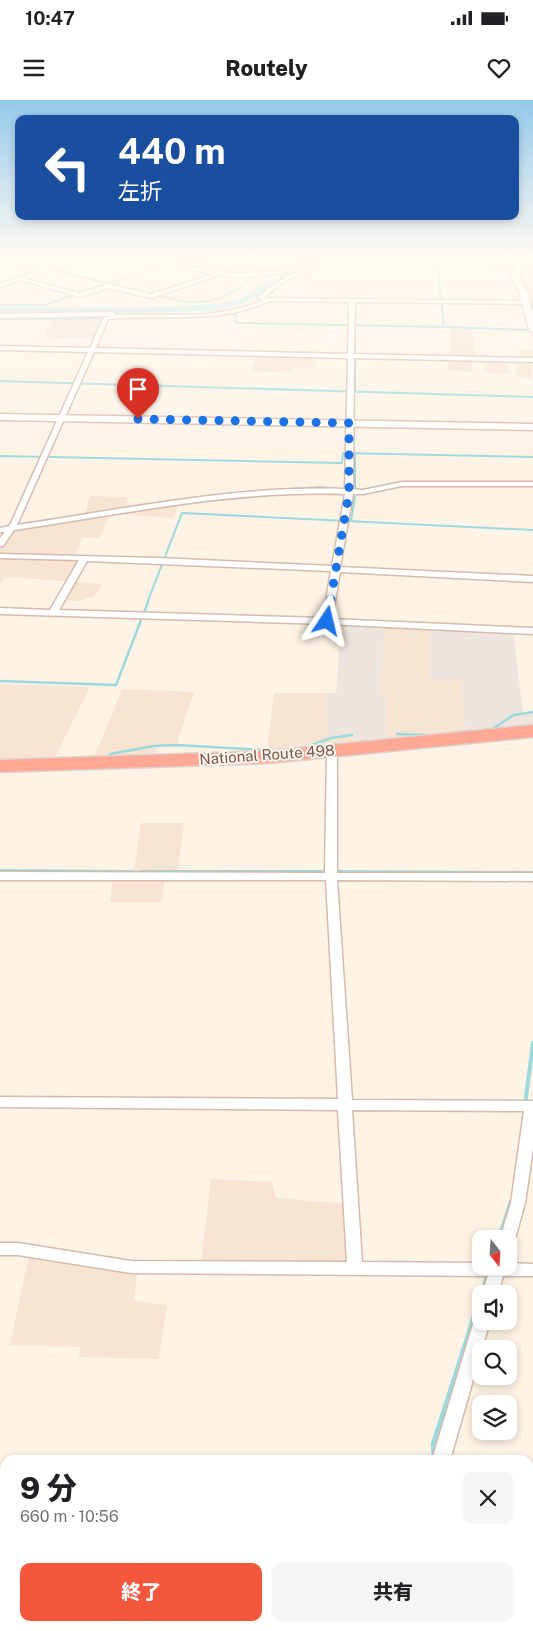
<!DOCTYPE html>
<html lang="ja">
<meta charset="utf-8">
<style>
body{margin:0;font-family:"Public Sans","Noto Sans JP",sans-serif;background:#f6f6f6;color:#202124;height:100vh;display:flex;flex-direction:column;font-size:19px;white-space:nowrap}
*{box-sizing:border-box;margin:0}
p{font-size:16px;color:#757577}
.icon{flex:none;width:28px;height:28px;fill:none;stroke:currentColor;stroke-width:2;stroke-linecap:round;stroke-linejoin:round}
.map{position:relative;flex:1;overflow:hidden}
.sheet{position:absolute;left:0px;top:1355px;width:534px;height:176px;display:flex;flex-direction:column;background:#fff;border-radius:15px 15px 0 0;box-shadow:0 2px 8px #0003}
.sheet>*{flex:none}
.guide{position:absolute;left:15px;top:15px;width:504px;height:105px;border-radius:10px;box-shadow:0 2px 8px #0003;background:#1a4fa0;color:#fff;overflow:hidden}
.needle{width:32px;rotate:163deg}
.tools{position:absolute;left:472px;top:1130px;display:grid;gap:10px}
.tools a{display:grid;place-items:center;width:45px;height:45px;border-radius:10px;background:#fff;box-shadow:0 2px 8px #0003;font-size:25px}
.pin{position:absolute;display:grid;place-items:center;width:42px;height:42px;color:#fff;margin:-51px -21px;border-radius:50% 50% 50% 0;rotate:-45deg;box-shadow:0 0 5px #0007}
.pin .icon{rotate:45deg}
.me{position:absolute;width:55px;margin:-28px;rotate:10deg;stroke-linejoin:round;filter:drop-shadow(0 0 4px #0008)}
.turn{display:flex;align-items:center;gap:18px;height:105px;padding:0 20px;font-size:22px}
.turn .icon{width:65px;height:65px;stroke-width:2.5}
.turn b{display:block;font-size:35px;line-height:42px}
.round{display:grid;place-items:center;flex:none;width:52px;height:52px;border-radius:10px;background:#f6f6f6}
.summary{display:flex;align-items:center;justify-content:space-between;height:85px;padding:0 20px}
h1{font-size:30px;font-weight:800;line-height:38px}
.button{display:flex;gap:10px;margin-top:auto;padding:10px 20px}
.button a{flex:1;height:58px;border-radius:10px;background:#f5573d;color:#fff;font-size:20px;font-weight:800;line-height:58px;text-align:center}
.button a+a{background:#f6f6f6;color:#202124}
.status{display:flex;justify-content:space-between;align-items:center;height:35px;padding:0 25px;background:#fff;direction:ltr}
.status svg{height:14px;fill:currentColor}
header{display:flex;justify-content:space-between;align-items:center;height:65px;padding:0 20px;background:#fff;font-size:22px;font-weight:800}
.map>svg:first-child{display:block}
</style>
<div class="status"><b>10:47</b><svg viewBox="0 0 49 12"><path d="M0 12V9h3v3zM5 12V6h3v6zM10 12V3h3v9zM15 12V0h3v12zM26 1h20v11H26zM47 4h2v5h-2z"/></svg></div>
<header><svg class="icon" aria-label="menu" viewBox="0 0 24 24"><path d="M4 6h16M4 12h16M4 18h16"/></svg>Routely<svg class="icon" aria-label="heart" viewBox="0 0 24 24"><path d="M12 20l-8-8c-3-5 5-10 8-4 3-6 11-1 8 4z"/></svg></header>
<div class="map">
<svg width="533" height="1531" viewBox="0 0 533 1531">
<rect width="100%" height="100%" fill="#fff3e5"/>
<g fill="#f7e4d2">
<path d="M219,153H297L306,158L304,161L286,167L243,173L237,172L230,168L214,166L207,161L220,155Z"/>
<path d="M514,165L522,168L533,169V214L517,174L488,172L486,167Z"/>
<path d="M451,229H472L475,257L520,258V250H533L532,278L516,277L517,261H507L509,274L485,273L484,260H473L472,272L448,270Z"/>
<path d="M257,256L315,257L311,269L293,268L290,273L250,271Z"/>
<path d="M90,396L128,397L127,405L180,400L174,418L116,414L110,416L99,438H82L75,455L88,456L73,482L102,484L93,498H85L81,501L58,500L65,481L5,477L0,484V438L10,425L85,414Z"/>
<path d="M385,525L430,527V579L462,581L465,633L385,641L387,596L381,594Z"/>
<path d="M0,584L90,587L54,659L0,661Z"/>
<path d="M122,589L194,592L176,646L157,647L154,656L94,658Z"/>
<path d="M274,593H326L328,637L353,634L356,643L267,650Z"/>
<path d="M141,723H184L177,777L165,778L162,802H110L113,777H133Z"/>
<path d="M211,1079L272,1082L276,1098L349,1104V1164L201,1162Z"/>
<path d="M29,1155L137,1173L134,1201L167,1205L159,1259L79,1257L80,1247L10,1245Z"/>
</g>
<g fill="#eee5df">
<path d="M52,219H78L103,220L95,238L44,237Z"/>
<path d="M341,523L385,525L381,594L387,596L385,641L356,643L352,634L328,637L326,593H336Z"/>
<path d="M430,527L513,531L523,612H533V626L465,633L462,581L430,580Z"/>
</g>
<path fill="#d7eec1" d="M181,153H219L220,154L207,161L214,166L230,168L237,172L268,168L271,170L269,172L238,175L185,167L175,161L183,156Z"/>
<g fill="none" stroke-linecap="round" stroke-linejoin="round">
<g stroke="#9cd9de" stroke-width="2">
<path d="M0,156L25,163"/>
<path d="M52,170L153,194"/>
<path d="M260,173L261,171L284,168L306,161L307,158L302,154L305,153"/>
<path d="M79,193L170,162"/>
<path d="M158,196C209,208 216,203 258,175"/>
<path d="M0,205H44L74,195"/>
<path d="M0,219L176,218L233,214L236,215L235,222L239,223L444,227L437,161L498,153"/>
<path d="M355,225V292"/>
<path d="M444,227L528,230"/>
<path d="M0,281L533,297"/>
<path d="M355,354V387"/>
<path d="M0,356L342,363L343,353L533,357"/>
<path d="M456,382H485"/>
<path d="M275,390L320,387L339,389"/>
<path d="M362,390L400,383"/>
<path d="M351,421L355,397"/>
<path d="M13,426L32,423"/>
<path d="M147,503L182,413L533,430"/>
</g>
<g stroke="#9cd9de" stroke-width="2.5">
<path d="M0,581L116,585L148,502"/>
<path d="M484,630L492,629L514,615L533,612"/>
<path d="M452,633L471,631"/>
<path d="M397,634L429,635"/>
<path d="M312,645L331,638L352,635"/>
<path d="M110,654L154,646L176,645L265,650"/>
</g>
<g stroke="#9cd9de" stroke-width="4">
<path d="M0,771L133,772"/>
<path d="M141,772H326"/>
<path d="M336,772L533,773"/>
<path d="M525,1005L533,943"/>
</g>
<g stroke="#9cd9de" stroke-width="4.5">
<path d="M499,1139L511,1102"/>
<path d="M482,1194L487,1176"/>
<path d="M434,1360L433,1344L481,1195"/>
<path d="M529,1477L533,1475"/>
<path d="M390,1531L400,1526"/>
<path d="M424,1531L433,1526"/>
</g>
<path fill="#b7e8eb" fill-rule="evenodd" d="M321,153H330L323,161L270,187L246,203L218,210L159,213L0,214V208L159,207L218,204L240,199L264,183L317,157Z"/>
<defs>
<g id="street">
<path d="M96,153H104L26,179L80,193L108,184L151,194L213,174L180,168L155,153H161L186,166L239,174L279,171L282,173L239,178L220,175L151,198L108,188L80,197L20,180L0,187V183L42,170L0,161V157L47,168Z"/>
<path d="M330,153H335C319,170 309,169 290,179C280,183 272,191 264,198L525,201L527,204L355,202L354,254L533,258V262L354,258L353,389L363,390L402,382H533V386H402L363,394H353L340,467L533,476V482L340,472L332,519L533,528V534L327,524L0,514V508L50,510L79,460L0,458V454L159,458L332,466L345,394C234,390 123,414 14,430L3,446H0V438L5,432H0V428L9,426L11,423L88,252L0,250V246L90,248L103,218L110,216L0,218V214L113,212L116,214L115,215C164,213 217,221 263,200L257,198L274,184L287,176L303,171L320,162ZM270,201L349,202L348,254L96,248L108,219C165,213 215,226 270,201ZM94,252L348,258L345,389C235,385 126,409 17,425ZM87,461L331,471L323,518L59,510Z"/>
<path d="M332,648L337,651V773H533V781L337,780L352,1000L533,1001V1048L525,1103L515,1139L512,1143L509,1145V1139H500L511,1103L524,1011L352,1010L362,1162L481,1163V1166H509V1163L533,1164V1176H503L498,1194H482L488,1176L131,1173L18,1155H0V1143H18L131,1161L347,1162L338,1010L0,1007V997L338,999L326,780H0V772L325,773L327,651Z"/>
<path d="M481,1214V1221H490L450,1360H432L474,1221L476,1216Z"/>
<path d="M533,1480V1499L529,1500V1481Z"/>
</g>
<g id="secondary">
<path d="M533,156V161L524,164L519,175L527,191L533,214V233L529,230L519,191L511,175L518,161Z"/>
<path d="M0,314L533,324V330L0,320Z"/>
</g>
<path id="highway" d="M533,625V637L269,663L0,672V660L269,651Z"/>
</defs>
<use href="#street" stroke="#d5bbac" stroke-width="3"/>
<use href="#secondary" stroke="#dabcab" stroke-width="3"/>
<use href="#highway" stroke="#ddd3cf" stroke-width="3"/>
<use href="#street" fill="#fff" fill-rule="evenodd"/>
<use href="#secondary" fill="#fff" fill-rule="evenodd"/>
<use href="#highway" fill="#ffa896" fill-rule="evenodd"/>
</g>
<linearGradient id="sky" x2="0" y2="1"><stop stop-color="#94c9e9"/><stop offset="0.42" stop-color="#fffaf3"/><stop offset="1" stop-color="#fffaf3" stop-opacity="0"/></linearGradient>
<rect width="533" height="367" fill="url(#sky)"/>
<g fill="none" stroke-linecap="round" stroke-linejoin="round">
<path stroke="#1a73e8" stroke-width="9" stroke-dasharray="0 16.2" d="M138,319L349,323V393L327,521"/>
</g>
<g text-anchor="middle" stroke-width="4" stroke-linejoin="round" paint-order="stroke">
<g font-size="15" fill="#7b5547" stroke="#fff7ee">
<text transform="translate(267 655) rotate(-4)" y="5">National Route 498</text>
</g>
</g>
</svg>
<div class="tools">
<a><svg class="needle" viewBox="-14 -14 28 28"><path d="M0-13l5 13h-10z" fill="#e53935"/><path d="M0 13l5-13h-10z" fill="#757577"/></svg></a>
<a><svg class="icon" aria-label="sound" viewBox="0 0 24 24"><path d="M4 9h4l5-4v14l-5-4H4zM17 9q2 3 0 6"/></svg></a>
<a><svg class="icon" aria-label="search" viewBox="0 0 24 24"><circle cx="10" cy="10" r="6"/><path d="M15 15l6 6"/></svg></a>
<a><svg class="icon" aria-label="layers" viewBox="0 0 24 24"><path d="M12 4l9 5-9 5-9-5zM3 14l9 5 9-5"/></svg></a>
</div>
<div class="pin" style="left:138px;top:319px;background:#d93025"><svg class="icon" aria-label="arrive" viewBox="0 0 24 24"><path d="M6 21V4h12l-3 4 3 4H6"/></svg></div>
<svg class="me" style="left:327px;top:521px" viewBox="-20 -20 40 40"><path d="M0-17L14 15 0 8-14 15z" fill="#1a73e8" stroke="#fff" stroke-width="4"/></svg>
<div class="guide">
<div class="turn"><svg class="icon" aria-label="left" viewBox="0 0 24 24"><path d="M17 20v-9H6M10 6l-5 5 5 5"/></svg><div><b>440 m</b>左折</div></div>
</div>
<section class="sheet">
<div class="summary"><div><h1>9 分</h1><p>660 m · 10:56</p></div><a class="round"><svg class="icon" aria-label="close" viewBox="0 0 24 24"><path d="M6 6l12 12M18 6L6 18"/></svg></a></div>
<div class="button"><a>終了</a><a>共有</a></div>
</section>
</div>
